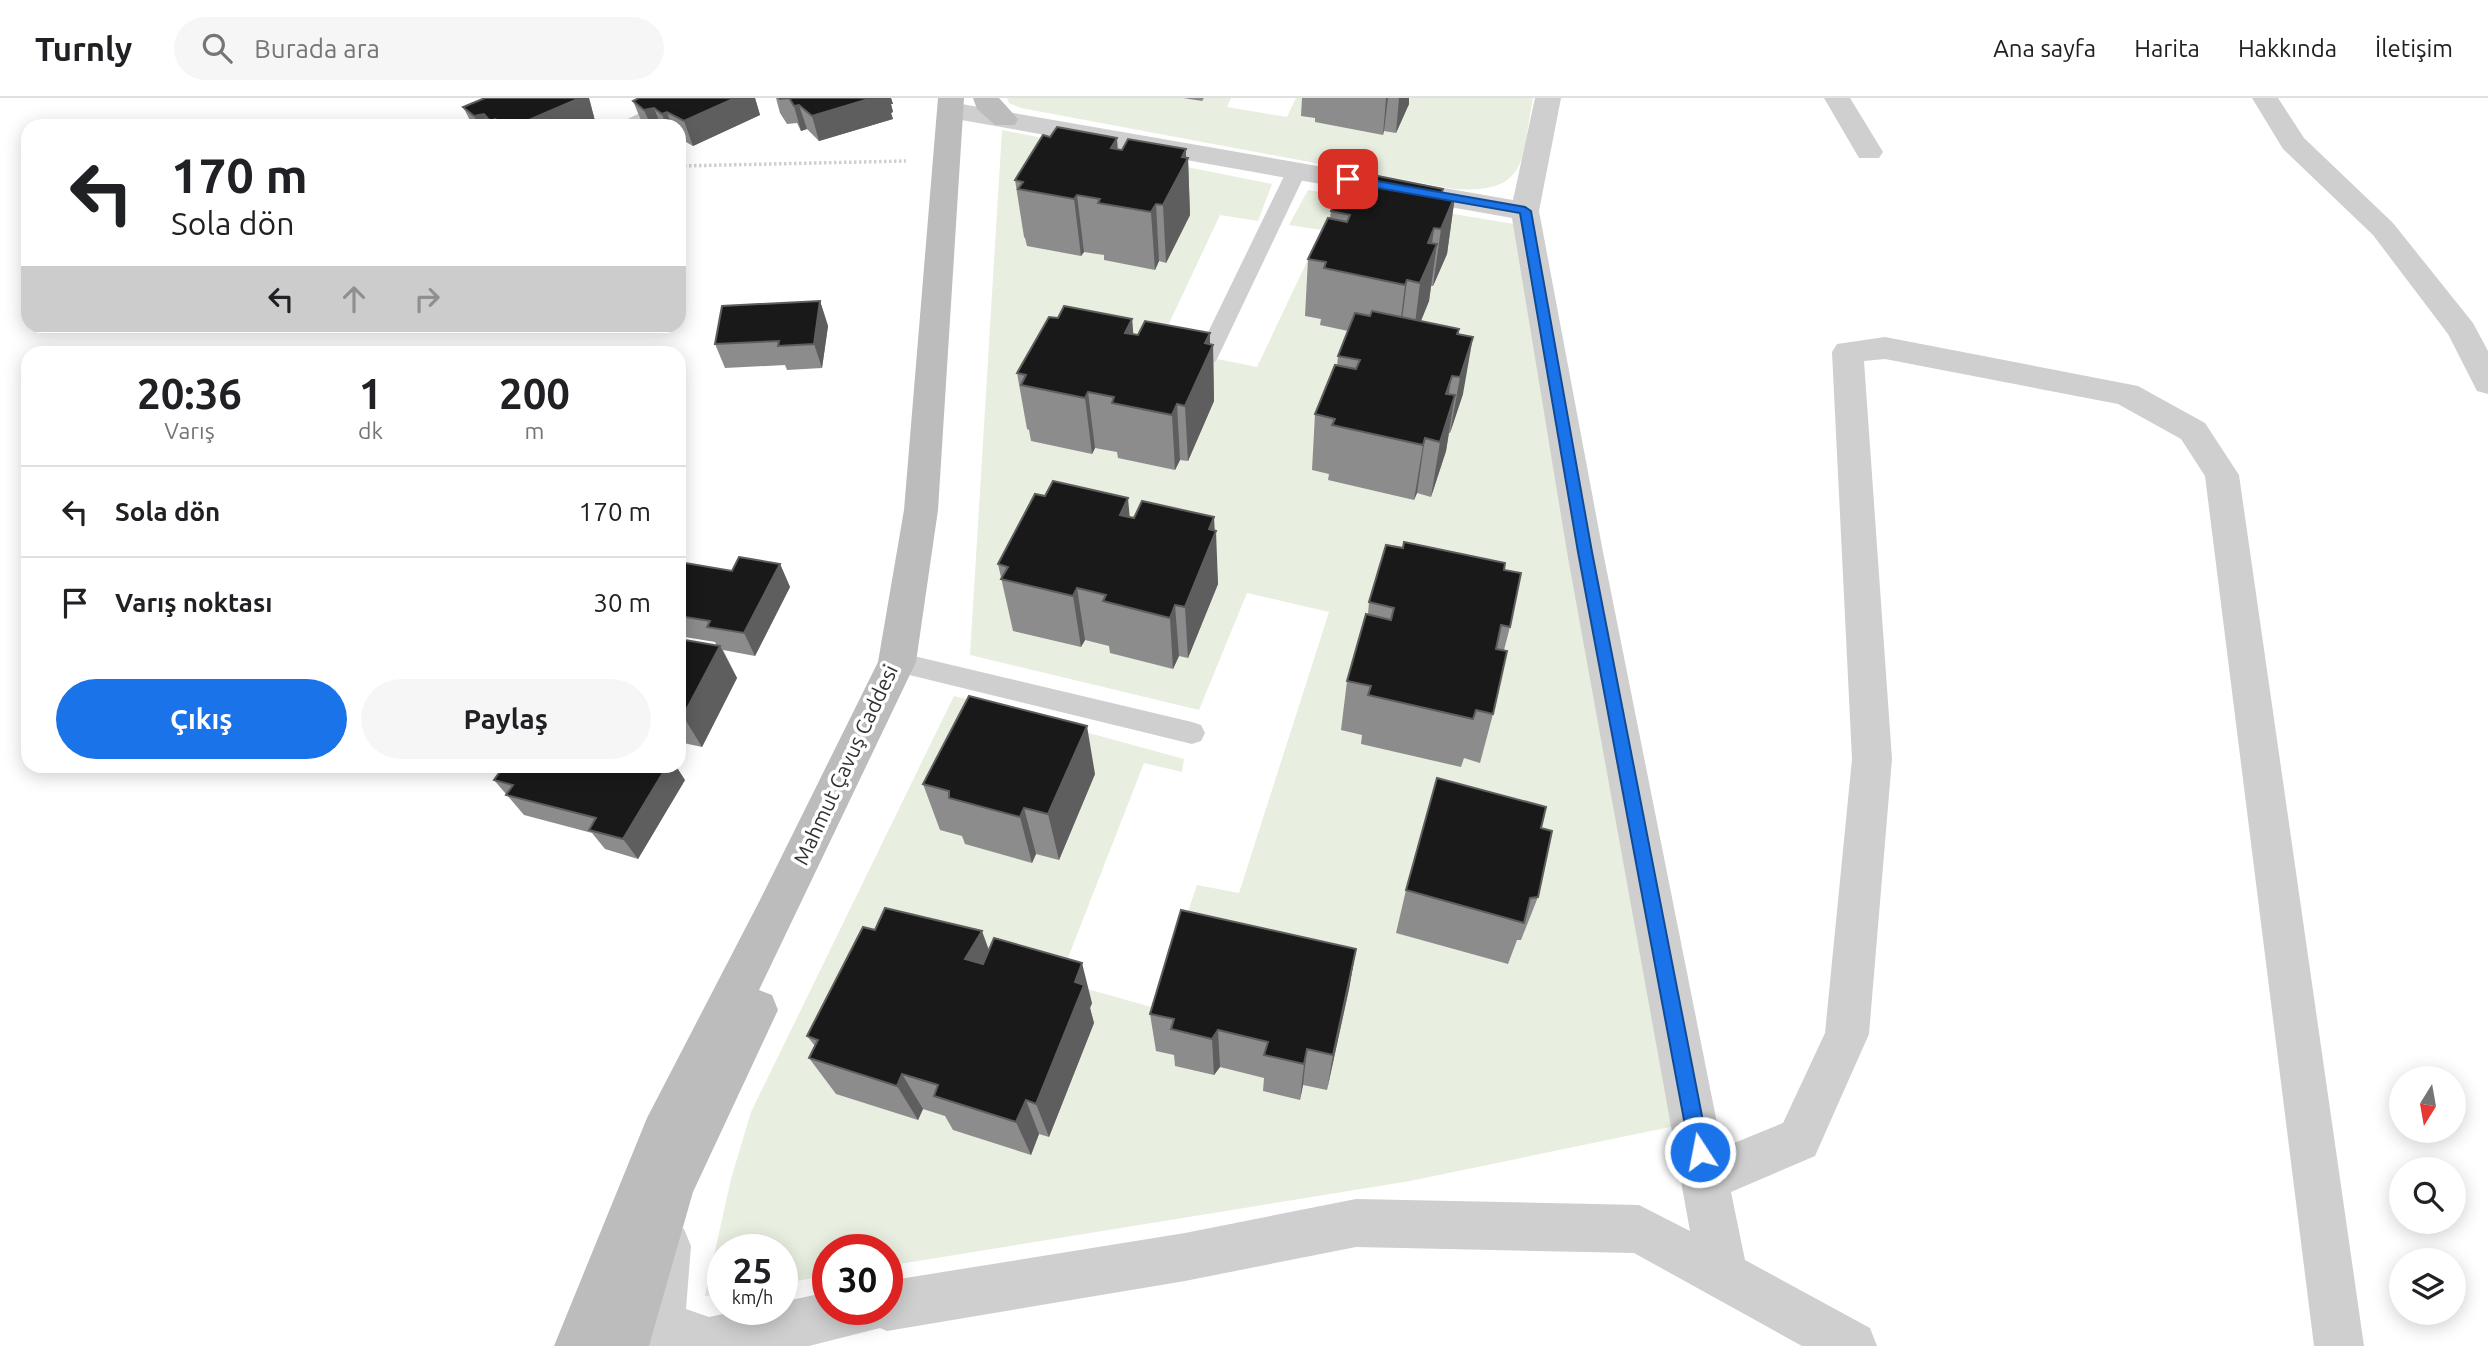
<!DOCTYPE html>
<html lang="tr">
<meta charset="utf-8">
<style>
body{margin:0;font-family:Ubuntu,sans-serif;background:#f6f6f6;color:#202124;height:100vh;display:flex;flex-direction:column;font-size:26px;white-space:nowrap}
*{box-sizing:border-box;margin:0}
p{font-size:23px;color:#757577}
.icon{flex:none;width:38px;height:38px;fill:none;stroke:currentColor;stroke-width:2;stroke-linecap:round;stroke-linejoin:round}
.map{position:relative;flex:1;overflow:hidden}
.side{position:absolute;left:21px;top:248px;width:665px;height:427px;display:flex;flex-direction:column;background:#fff;border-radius:21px;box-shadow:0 4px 18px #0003}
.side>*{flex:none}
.top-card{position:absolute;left:21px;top:21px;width:665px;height:214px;border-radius:21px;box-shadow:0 4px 18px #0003;background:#fff;color:#202124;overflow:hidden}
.needle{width:46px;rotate:191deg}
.controls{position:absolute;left:2389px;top:968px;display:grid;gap:14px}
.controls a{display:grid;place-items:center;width:77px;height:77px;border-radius:50%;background:#fff;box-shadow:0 4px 18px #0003;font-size:35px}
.speed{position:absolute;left:707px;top:1136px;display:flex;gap:14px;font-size:35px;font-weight:700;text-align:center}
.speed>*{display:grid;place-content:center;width:91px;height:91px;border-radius:50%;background:#fff;box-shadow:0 4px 18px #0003;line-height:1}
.speed small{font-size:18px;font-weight:400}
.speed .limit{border:10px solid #d22;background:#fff;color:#111}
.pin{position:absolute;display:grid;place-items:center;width:60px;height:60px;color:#fff;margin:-30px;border-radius:14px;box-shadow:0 4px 10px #0006}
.me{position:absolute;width:77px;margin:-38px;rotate:349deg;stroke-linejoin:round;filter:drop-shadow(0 0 5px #0008)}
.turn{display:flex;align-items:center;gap:24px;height:147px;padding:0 35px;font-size:32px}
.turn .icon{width:91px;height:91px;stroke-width:2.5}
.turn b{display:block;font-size:49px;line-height:60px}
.lanes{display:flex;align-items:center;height:66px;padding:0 35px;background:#0003;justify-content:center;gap:35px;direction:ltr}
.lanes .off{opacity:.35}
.eta{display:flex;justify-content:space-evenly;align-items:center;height:119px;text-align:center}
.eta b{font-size:42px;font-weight:700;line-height:49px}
.primary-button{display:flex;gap:14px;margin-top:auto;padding:14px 35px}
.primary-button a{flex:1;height:80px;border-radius:42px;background:#1a73e8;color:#fff;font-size:28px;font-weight:700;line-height:80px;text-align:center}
.primary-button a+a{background:#f6f6f6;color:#202124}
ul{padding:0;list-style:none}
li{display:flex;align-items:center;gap:21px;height:91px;padding:0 35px;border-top:2px solid #e0e0e0}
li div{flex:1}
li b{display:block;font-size:26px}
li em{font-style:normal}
header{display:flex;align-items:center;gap:42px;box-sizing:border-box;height:98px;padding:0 35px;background:#fff;border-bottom:2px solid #e0e0e0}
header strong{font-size:33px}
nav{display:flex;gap:38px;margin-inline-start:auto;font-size:24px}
.search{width:490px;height:63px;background:#f6f6f6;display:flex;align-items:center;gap:18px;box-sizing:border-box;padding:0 24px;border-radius:38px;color:#757577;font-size:26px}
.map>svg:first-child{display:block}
</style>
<header>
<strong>Turnly</strong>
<div class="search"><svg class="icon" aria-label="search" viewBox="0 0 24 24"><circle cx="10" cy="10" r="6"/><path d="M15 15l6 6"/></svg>Burada ara</div>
<nav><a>Ana sayfa</a><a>Harita</a><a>Hakkında</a><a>İletişim</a></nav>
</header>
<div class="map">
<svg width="2488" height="1248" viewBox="0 0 2488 1248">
<rect width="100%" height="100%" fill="#fff"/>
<g fill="#e8efe0">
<path d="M1007,0H1231L1227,9L1287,19L1296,0H1533C1521,61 1530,96 1454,91L1021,10L1009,5Z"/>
<path d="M1002,32L1272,86L1258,123L1220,117L1158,249L1257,269L1322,132L1289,127L1308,92L1514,126L1675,1028L1410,1083L887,1168V1152H828V1178L782,1185V1152H723V1195L705,1198L731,1081L751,1014L954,598L1184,661L1182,674L1144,665L1059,883L1155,910L1197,787L1239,795L1329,514L1247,495L1199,612L970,557Z"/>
</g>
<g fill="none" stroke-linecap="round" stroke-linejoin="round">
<path stroke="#cfcfcf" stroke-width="3.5" stroke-dasharray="2.5 2.5" stroke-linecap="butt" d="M679,68L906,63"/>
<g fill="#cfcfcf" fill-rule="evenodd">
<path d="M671,0H695L637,28H613Z"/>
<path d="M1297,66L1307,72L1218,259L1215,264H1199L1196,259L1287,72Z"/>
<path d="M897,554L1192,624L1201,627L1205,635L1201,643L1192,646L897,574L888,571L884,564L888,557Z"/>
</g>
<g fill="#cfcfcf" fill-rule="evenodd">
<path d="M1535,0H1561L1539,113L1603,454L1722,1050L1783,1025L1825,935L1852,661L1832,254L1837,246L1885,239L2138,288L2205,325L2239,377L2364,1248H2314L2205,378L2181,341L2118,306L1885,261L1864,263L1892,661L1869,936L1815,1058L1731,1094L1745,1162L1870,1230L1877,1248H1802L1634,1155L1356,1149L1185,1183L887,1233L880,1230L809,1248H650L642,1245C629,1213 637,1162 650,1131L667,1124L684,1131L691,1148L686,1211L709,1219L747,1211H782V1204L828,1194V1211H887V1183L1185,1135L1356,1101L1639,1107L1690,1133L1567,454L1512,120L950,20L941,18L937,12L941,6L950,4L1513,102Z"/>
<path d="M1824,0H1850L1883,54L1879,60H1859Z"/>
<path d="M2252,0H2278L2304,40L2393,125L2473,225L2488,253V296L2477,293L2448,236L2373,137L2283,51Z"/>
</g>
<g fill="#bcbcbc" fill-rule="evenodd">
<path d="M938,0H964L938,412L916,564L759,892L772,897L778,912L693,1094L649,1248H554L647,1020L760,802L878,564L904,412Z"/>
<path d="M973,0H999L1018,21L1015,27H995L977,11Z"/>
</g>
</g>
<g fill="#8c8c8c">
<path d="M589,0L595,23L584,28H473L463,9Z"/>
<path d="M637,0H755L760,17L693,48L679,40V28L643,27L633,3L638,1Z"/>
<path d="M776,0H891L893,6H891L893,14L891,15L893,21L819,43L807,31L801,33L797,25L787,26L780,15Z"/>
<path d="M1183,0H1204L1202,3Z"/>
<path d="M1302,0H1409V6L1396,35L1384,33L1383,37L1315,24V20L1301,18Z"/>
<path d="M1186,51V59L1188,60L1190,117L1166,165L1159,163L1155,172L1104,162V157L1084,154L1081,158L1027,148L1025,140L1024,139L1015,82L1118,52Z"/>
<path d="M1443,91L1442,96L1455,98L1447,156L1433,188H1431L1429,203L1421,223L1459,231V236L1463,296L1450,335H1449L1446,353L1431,399L1417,395L1414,402L1328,382L1329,376L1312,372L1315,316L1337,268L1338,258L1348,233L1320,227L1321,221L1305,218L1308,161L1330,120L1331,113Z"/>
<path d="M820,203L828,228L822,270L787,272L785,267L725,270L715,246Z"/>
<path d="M1058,220L1132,221L1133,236L1138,237L1210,235V246L1213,247L1214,303L1188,363L1180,362L1175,372L1118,360L1117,354L1095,350L1092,356L1031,343L1029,332L1027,331L1017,275Z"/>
<path d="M1130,419L1214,432L1218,486L1188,560L1179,558L1173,571L1110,555L1109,548L1085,542L1081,549L1013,533L998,466Z"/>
<path d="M679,464L732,473L780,466L790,489L755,558L723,552L737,580L702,649L679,644V541L717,548L715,544L679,538Z"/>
<path d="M1369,504L1510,529L1504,552L1493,616L1480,665L1464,660L1461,669L1361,646L1362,637L1341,632L1347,583L1368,516Z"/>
<path d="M1095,676L1059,762L1036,756L1032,765L965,746L962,738L940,732L923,686Z"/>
<path d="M494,682H685L638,761L605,751L592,735L524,717Z"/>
<path d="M1541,730L1538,799L1521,842H1517L1508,866L1396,835L1406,792Z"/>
<path d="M875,832L989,851L1092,905L1090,910L1094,925L1049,1039L1039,1036L1031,1057L953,1032L945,1018L923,1011L918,1022L836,996L809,960L815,948L807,938Z"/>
<path d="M1356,851L1349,891L1327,992L1303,987L1300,1002L1263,993L1264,980L1220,969L1214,977L1175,968L1174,957L1156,953L1150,916Z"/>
</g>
<g fill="#5e5e5e">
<path d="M580,0H589L595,23L584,28H515Z"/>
<path d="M735,0H755L760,17L693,48L684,23Z"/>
<path d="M872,0H891L893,6H891L893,14L891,15L893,21L819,43L812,18Z"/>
<path d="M1386,0H1388L1384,33L1383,37Z"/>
<path d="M1399,0H1409V6L1396,35Z"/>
<path d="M799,7L807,31L801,33L794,8Z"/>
<path d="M654,10L661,28H651L644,12Z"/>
<path d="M667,14L672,28H666L662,16Z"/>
<path d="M484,16L489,28H479L474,18Z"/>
<path d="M495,21L499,28H493L490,23Z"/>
<path d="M1117,40L1121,97L1111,50Z"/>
<path d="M1186,51V63L1188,60L1190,117L1166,165L1163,107Z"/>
<path d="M1077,97L1084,154L1081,158L1074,101Z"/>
<path d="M1455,98L1447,156L1433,188L1441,131Z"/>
<path d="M1156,106L1159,163L1155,172L1151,114Z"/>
<path d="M1434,130L1430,162L1437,146L1429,203L1413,242L1420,185L1428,145Z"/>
<path d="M1407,182L1400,239L1398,244L1405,187Z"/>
<path d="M820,203L828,228L822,270L814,246Z"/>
<path d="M1132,221L1137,277L1125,235Z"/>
<path d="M1459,231L1443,333L1446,296Z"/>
<path d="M1210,235V252L1213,247L1214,303L1188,363L1185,308L1205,245Z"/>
<path d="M1473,239L1463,296L1450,335L1460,279Z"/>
<path d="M1088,294L1095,350L1092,356L1085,300Z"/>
<path d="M1455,297L1446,353L1431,399L1440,344Z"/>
<path d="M1177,306L1180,362L1175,372L1172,317Z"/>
<path d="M1425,340L1417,395L1414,402L1423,347Z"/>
<path d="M1128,400L1133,454L1120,417Z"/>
<path d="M1214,419L1215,437L1216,433L1218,486L1188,560L1185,509L1209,431Z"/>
<path d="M780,466L790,489L755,558L744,535Z"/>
<path d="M1077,490L1085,542L1081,549L1073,498Z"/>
<path d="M1175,507L1179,558L1173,571L1170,520Z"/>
<path d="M720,548L737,580L702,649L683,618Z"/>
<path d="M1087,628L1095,676L1059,762L1048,716Z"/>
<path d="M667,668H676L685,682L638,761L623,741Z"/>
<path d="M1024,710L1036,756L1032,765L1020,719Z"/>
<path d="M982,833L997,874L965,861Z"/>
<path d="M1356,851L1349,891L1327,992L1333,957Z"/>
<path d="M1082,865L1092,905L1090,910L1094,925L1049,1039L1036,1006L1075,884Z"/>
<path d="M1218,932L1220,969L1214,977L1212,941Z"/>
<path d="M1307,951L1303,987L1300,1002L1304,966Z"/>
<path d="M902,976L923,1011L918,1022L897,988Z"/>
<path d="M1026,1002L1039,1036L1031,1057L1016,1024Z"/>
</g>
<g fill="#191919" stroke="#5e5e5e" stroke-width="2">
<path d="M485,0H580L515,28H509L495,21L490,23L484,16L474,18L463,9Z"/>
<path d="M639,0H735L684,23L667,14L662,16L654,10L644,12L633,3Z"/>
<path d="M779,0H872L812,18L799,7L794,8L789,0L780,1Z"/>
<path d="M1057,29L1117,40L1111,50L1122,52L1128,41L1186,51L1182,59L1188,60L1163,107L1156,106L1151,114L1098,105L1100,101L1077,97L1074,101L1018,91L1023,84L1015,82L1043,37L1050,39Z"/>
<path d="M1363,75L1443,91L1441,96L1455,98L1441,131L1434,130L1428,145L1437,146L1420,185L1407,182L1405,187L1324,170L1326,164L1308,161L1328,120L1347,124L1350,117L1331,113L1349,77L1362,79Z"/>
<path d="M820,203L814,246L778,248L779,243L715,246L722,208Z"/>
<path d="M1064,208L1132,221L1125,235L1138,237L1145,223L1210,235L1205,245L1213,247L1185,308L1177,306L1172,317L1112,305L1114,299L1088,294L1085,300L1021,287L1026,277L1017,275L1049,219L1058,220Z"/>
<path d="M1372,213L1459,231L1457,236L1473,239L1460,279L1452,278L1446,296L1455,297L1440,344L1425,340L1423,347L1332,327L1335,321L1315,316L1335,267L1356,271L1360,262L1338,258L1355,215L1370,218Z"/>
<path d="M1053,383L1128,400L1120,417L1134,420L1142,403L1214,419L1209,431L1216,433L1185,509L1175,507L1170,520L1103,503L1106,497L1077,490L1073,498L1001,481L1008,469L998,466L1035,396L1045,398Z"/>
<path d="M1404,444L1505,465L1504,472L1521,475L1510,529L1501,527L1496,551L1507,553L1493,616L1476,612L1473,621L1368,597L1371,588L1347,583L1366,516L1391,522L1394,510L1369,504L1386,447L1403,450Z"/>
<path d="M739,459L780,466L744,535L707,529L710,523L679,518V464L732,473Z"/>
<path d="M679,541L720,548L683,618L679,617Z"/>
<path d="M969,598L1087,628L1048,716L1024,710L1020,719L949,700V693L923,686Z"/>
<path d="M504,668H667L623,741L589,732L596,720L506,697L513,687L494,682Z"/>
<path d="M1437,680L1546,709L1541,730L1552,733L1538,799L1530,800L1524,825L1406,792Z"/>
<path d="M885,810L982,833L965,861L983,866L994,840L1082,865L1075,884L1084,887L1036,1006L1026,1002L1016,1024L934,998L938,987L902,976L897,988L809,960L818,942L807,938L863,829L875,832Z"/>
<path d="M1181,812L1356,851L1333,957L1307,951L1304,966L1264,957L1268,944L1218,932L1212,941L1171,931L1174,921L1150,916Z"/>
</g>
<path fill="#1a73e8" stroke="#114b97" stroke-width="2" d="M1348,78L1525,109L1531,113L1592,454L1709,1054L1707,1060L1700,1063L1693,1060L1690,1054L1578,454L1520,115L1344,84V79Z"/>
<g text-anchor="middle" stroke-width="7" stroke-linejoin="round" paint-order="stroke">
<g font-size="21" fill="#323232" stroke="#fff">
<text transform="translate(846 667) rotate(-65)" y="7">Mahmut Çavuş Caddesi</text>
</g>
</g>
</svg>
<div class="controls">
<a><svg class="needle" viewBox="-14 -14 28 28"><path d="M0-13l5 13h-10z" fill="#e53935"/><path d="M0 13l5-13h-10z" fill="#757577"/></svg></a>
<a><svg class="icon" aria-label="search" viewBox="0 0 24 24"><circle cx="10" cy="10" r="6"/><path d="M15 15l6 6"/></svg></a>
<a><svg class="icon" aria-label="layers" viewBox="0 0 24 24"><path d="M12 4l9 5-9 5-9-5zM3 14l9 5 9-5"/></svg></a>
</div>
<div class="speed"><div>25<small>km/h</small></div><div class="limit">30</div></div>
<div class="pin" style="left:1348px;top:81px;background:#d93025"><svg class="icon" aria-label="arrive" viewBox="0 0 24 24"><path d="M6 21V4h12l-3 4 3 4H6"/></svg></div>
<svg class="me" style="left:1700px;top:1054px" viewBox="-20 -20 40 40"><circle r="17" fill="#1a73e8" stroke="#fff" stroke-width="3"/><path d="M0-11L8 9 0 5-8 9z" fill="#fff"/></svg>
<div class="top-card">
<div class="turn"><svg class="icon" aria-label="left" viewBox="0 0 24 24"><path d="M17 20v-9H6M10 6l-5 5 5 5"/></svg><div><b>170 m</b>Sola dön</div></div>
<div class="lanes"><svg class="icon" aria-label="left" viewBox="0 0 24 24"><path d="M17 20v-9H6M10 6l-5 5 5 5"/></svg><svg class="icon off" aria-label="ahead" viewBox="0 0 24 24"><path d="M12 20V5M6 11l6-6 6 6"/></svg><svg class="icon off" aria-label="right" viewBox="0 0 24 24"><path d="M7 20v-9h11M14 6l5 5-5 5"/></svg></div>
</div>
<section class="side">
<div class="eta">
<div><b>20:36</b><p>Varış</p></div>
<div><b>1</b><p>dk</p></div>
<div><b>200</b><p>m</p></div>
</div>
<ul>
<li><svg class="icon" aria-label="left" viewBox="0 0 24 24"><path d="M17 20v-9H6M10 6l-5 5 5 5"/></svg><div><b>Sola dön</b></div><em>170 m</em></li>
<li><svg class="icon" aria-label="arrive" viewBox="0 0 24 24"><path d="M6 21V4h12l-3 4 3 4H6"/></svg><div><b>Varış noktası</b></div><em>30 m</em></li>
</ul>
<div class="primary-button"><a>Çıkış</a><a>Paylaş</a></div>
</section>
</div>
